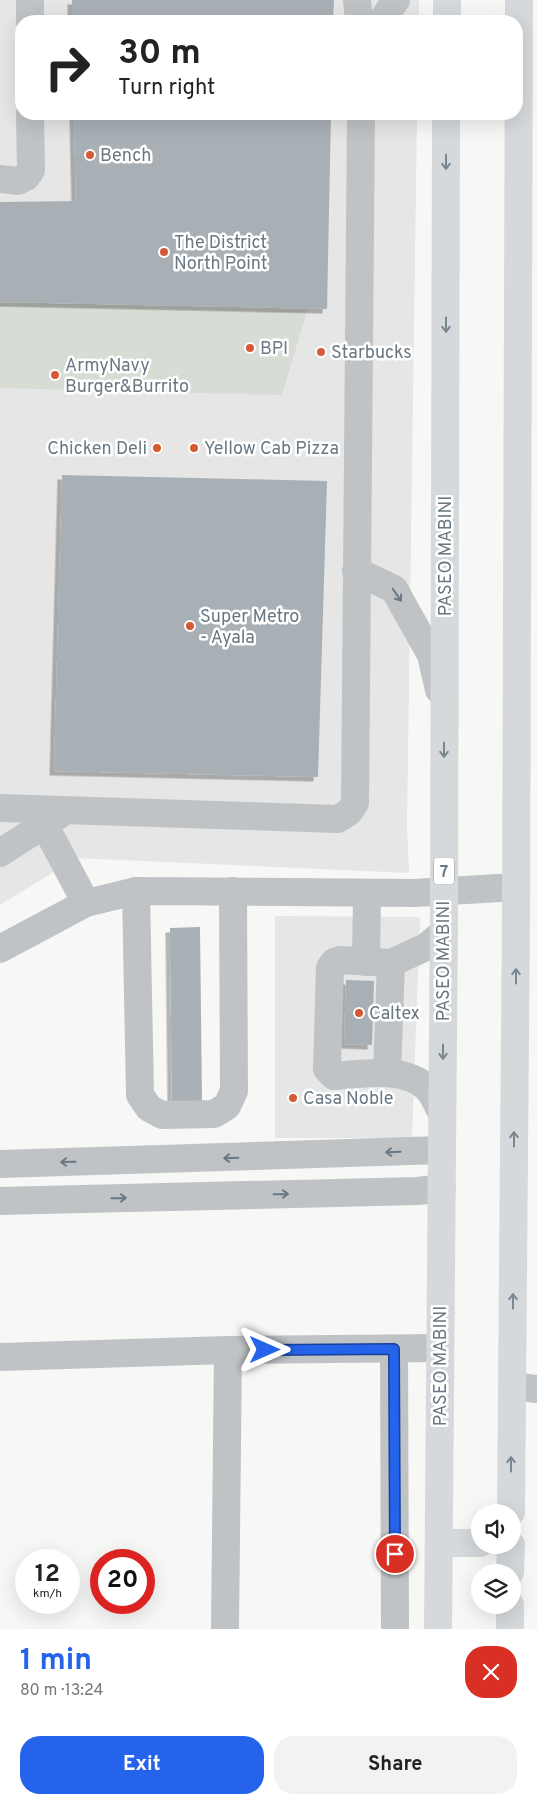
<!DOCTYPE html>
<meta charset="utf-8">
<style>
body{margin:0;font-family:Overpass,sans-serif;background:#f2f2f2;color:#222;height:100vh;display:flex;flex-direction:column;font-size:19px;white-space:nowrap}
*{box-sizing:border-box;margin:0}
p{font-size:16px;color:#767676}
.icon{flex:none;width:28px;height:28px;fill:none;stroke:currentColor;stroke-width:2;stroke-linecap:round;stroke-linejoin:round}
.map{position:relative;height:1629px;overflow:hidden}
.panel{display:flex;flex-direction:column;background:#fff;flex:1}
.panel>*{flex:none}
.hud{position:absolute;left:15px;top:15px;width:508px;height:105px;border-radius:20px;box-shadow:0 5px 20px #0002;background:#fff;color:#222;overflow:hidden}
.tools{position:absolute;left:471px;top:1504px;display:grid;gap:10px}
.tools a{display:grid;place-items:center;width:50px;height:50px;border-radius:50%;background:#fff;box-shadow:0 5px 20px #0002;font-size:25px}
.speed{position:absolute;left:15px;top:1549px;display:flex;gap:10px;font-size:25px;font-weight:700;text-align:center}
.speed>*{display:grid;place-content:center;width:65px;height:65px;border-radius:50%;background:#fff;box-shadow:0 5px 20px #0002;line-height:1}
.speed small{font-size:12px;font-weight:400}
.speed .limit{border:8px solid #d22;background:#fff;color:#111}
.pin{position:absolute;display:grid;place-items:center;width:42px;height:42px;color:#fff;margin:-21px;border:2px solid #fff;border-radius:50%;box-shadow:0 1px 5px #0007}
.me{position:absolute;width:55px;margin:-28px;rotate:90deg;stroke-linejoin:round;filter:drop-shadow(0 0 4px #0008)}
.turn{display:flex;align-items:center;gap:18px;height:105px;padding:0 20px;font-size:22px}
.turn .icon{width:65px;height:65px;stroke-width:2.5}
.turn b{display:block;font-size:35px;line-height:42px}
.round{display:grid;place-items:center;flex:none;width:52px;height:52px;border-radius:20px;background:#f2f2f2}
.overview{display:flex;align-items:center;justify-content:space-between;height:85px;padding:0 20px}
h1{font-size:30px;font-weight:700;line-height:38px;color:#2563eb}
.action{display:flex;gap:10px;margin-top:auto;padding:10px 20px}
.action a{flex:1;height:58px;border-radius:20px;background:#2563eb;color:#fff;font-size:20px;font-weight:700;line-height:58px;text-align:center}
.action a+a{background:#f2f2f2;color:#222}
.map>svg:first-child{display:block}
</style>
<div class="map">
<svg width="537" height="1629" viewBox="0 0 537 1629">
<defs>
<filter id="shadow"><feDropShadow dx="-4.5" dy="4.5" stdDeviation="0" flood-color="#0004"/></filter>
</defs>
<rect width="100%" height="100%" fill="#f7f7f5"/>
<g fill="#e5e6e5">
<path d="M0,0H419V21H21V114H417L407,826L409,873L76,858L0,905Z"/>
<path d="M275,916L420,917L412,1138H275Z"/>
</g>
<path fill="#d7dcd4" d="M0,302L308,308L282,395L0,388Z"/>
<g fill="#a9b0b5" filter="url(#shadow)">
<path d="M72,0H334L333,21H72Z"/>
<path d="M74,114H331L327,309L0,302V202L76,201Z"/>
<path d="M62,475L327,481L318,777L54,771Z"/>
<path d="M200,927L202,1102L172,1103L170,928Z"/>
<path d="M346,980L374,981L372,1045L344,1044Z"/>
</g>
<g fill="none" stroke-linecap="round" stroke-linejoin="round">
<g stroke="#bfc3c6" stroke-width="28">
<path d="M357,0L359,21"/>
<path d="M30,21V0"/>
<path d="M382,21L396,0"/>
<path d="M0,179L18,181L26,177L31,170L30,114"/>
<path d="M356,571L394,589L431,655L439,690"/>
<path d="M0,808L338,819L349,812L355,803L361,114"/>
<path d="M44,824L86,903"/>
<path d="M0,853L59,815"/>
<path d="M136,891L140,1095L149,1108L162,1115L214,1114L227,1106L234,1091L233,891"/>
<path d="M0,949L86,903L136,891L414,893L516,887"/>
<path d="M366,962L367,893"/>
<path d="M387,1073L391,963"/>
<path d="M442,1114C438,1106 433,1093 426,1087C402,1066 363,1074 334,1076L327,1069L330,968L334,962L340,960L391,963L426,947L444,932"/>
<path d="M0,1164L442,1150"/>
<path d="M0,1201L418,1191L442,1188"/>
<path d="M394,1349L395,1629"/>
<path d="M0,1357L228,1350L440,1348"/>
<path d="M512,1386L537,1389"/>
<path d="M225,1629L228,1350"/>
</g>
<g stroke="#d5d9dc" stroke-width="28">
<path d="M447,21V0"/>
<path d="M511,1512L516,917L519,0"/>
<path d="M439,1543H480"/>
<path d="M510,1572L511,1545"/>
<path d="M438,1629L444,918L446,114"/>
<path d="M510,1629V1605"/>
</g>
</g>
<defs><path id="oneway-shaft" d="M-6 0H5M1.5-3L5.5 0L1.5 3" fill="none" stroke-width="1.6" stroke-linecap="round" stroke-linejoin="round" transform="scale(1.25)"/></defs>
<g stroke="#798790">
<use href="#oneway-shaft" transform="translate(446 162) rotate(90)"/>
<use href="#oneway-shaft" transform="translate(446 325) rotate(90)"/>
<use href="#oneway-shaft" transform="translate(444 750) rotate(90)"/>
<use href="#oneway-shaft" transform="translate(516 976) rotate(-90)"/>
<use href="#oneway-shaft" transform="translate(443 1052) rotate(90)"/>
<use href="#oneway-shaft" transform="translate(514 1139) rotate(-90)"/>
<use href="#oneway-shaft" transform="translate(513 1301) rotate(-90)"/>
<use href="#oneway-shaft" transform="translate(511 1464) rotate(-90)"/>
</g>
<g stroke="#697883">
<use href="#oneway-shaft" transform="translate(397 595) rotate(55)"/>
<use href="#oneway-shaft" transform="translate(393 1152) rotate(178)"/>
<use href="#oneway-shaft" transform="translate(231 1158) rotate(178)"/>
<use href="#oneway-shaft" transform="translate(68 1162) rotate(179)"/>
<use href="#oneway-shaft" transform="translate(281 1194) rotate(-1)"/>
<use href="#oneway-shaft" transform="translate(119 1198) rotate(-1)"/>
</g>
<g fill="none" stroke-linecap="round" stroke-linejoin="round">
<defs>
<path id="route" d="M265,1350L394,1349L395,1554"/>
</defs>
<use href="#route" stroke="#184099" stroke-width="12"/>
<use href="#route" stroke="#2563eb" stroke-width="9"/>
</g>
<g fill="#d65936" stroke="#fff" stroke-width="2">
<circle cx="90" cy="155" r="5"/>
<circle cx="164" cy="252" r="5"/>
<circle cx="250" cy="348" r="5"/>
<circle cx="321" cy="352" r="5"/>
<circle cx="55" cy="375" r="5"/>
<circle cx="157" cy="448" r="5"/>
<circle cx="194" cy="448" r="5"/>
<circle cx="190" cy="626" r="5"/>
<circle cx="359" cy="1013" r="5"/>
<circle cx="293" cy="1098" r="5"/>
</g>
<g text-anchor="middle" stroke-width="5" stroke-linejoin="round" paint-order="stroke">
<rect fill="#fff" stroke="#96a0a8" stroke-width="1" x="434" y="857.5" width="20" height="27" rx="4"/>
<g font-size="16" font-weight="bold" fill="#697883">
<text x="444" y="877">7</text>
</g>
<g font-size="18" fill="#697883" stroke="#fff" text-anchor="start">
<text x="100" y="161">Bench</text>
<text x="174" y="248">The District<tspan x="174" dy="21">North Point</tspan></text>
<text x="260" y="354">BPI</text>
<text x="331" y="358">Starbucks</text>
<text x="65" y="371">ArmyNavy<tspan x="65" dy="21">Burger&amp;Burrito</tspan></text>
<text x="147" y="454" text-anchor="end">Chicken Deli</text>
<text x="204" y="454">Yellow Cab Pizza</text>
<text x="200" y="622">Super Metro<tspan x="200" dy="21">- Ayala</tspan></text>
<text x="369" y="1019">Caltex</text>
<text x="303" y="1104">Casa Noble</text>
</g>
<g font-size="18" fill="#697883" stroke="#fff">
<text transform="translate(445 556) rotate(-90)" y="6">PASEO MABINI</text>
<text transform="translate(443 961) rotate(-90)" y="6">PASEO MABINI</text>
<text transform="translate(440 1366) rotate(-90)" y="6">PASEO MABINI</text>
</g>
</g>
</svg>
<div class="tools">
<a><svg class="icon" aria-label="sound" viewBox="0 0 24 24"><path d="M4 9h4l5-4v14l-5-4H4zM17 9q2 3 0 6"/></svg></a>
<a><svg class="icon" aria-label="layers" viewBox="0 0 24 24"><path d="M12 4l9 5-9 5-9-5zM3 14l9 5 9-5"/></svg></a>
</div>
<div class="speed"><div>12<small>km/h</small></div><div class="limit">20</div></div>
<div class="pin" style="left:395px;top:1554px;background:#d93025"><svg class="icon" aria-label="arrive" viewBox="0 0 24 24"><path d="M6 21V4h12l-3 4 3 4H6"/></svg></div>
<svg class="me" style="left:265px;top:1350px" viewBox="-20 -20 40 40"><path d="M0-17L14 15 0 8-14 15z" fill="#2563eb" stroke="#fff" stroke-width="4"/></svg>
<div class="hud">
<div class="turn"><svg class="icon" aria-label="right" viewBox="0 0 24 24"><path d="M7 20v-9h11M14 6l5 5-5 5"/></svg><div><b>30 m</b>Turn right</div></div>
</div>
</div>
<section class="panel">
<div class="overview"><div><h1>1 min</h1><p>80 m · 13:24</p></div><a class="round" style="background:#d93025;color:#fff"><svg class="icon" aria-label="close" viewBox="0 0 24 24"><path d="M6 6l12 12M18 6L6 18"/></svg></a></div>
<div class="action"><a>Exit</a><a>Share</a></div>
</section>
